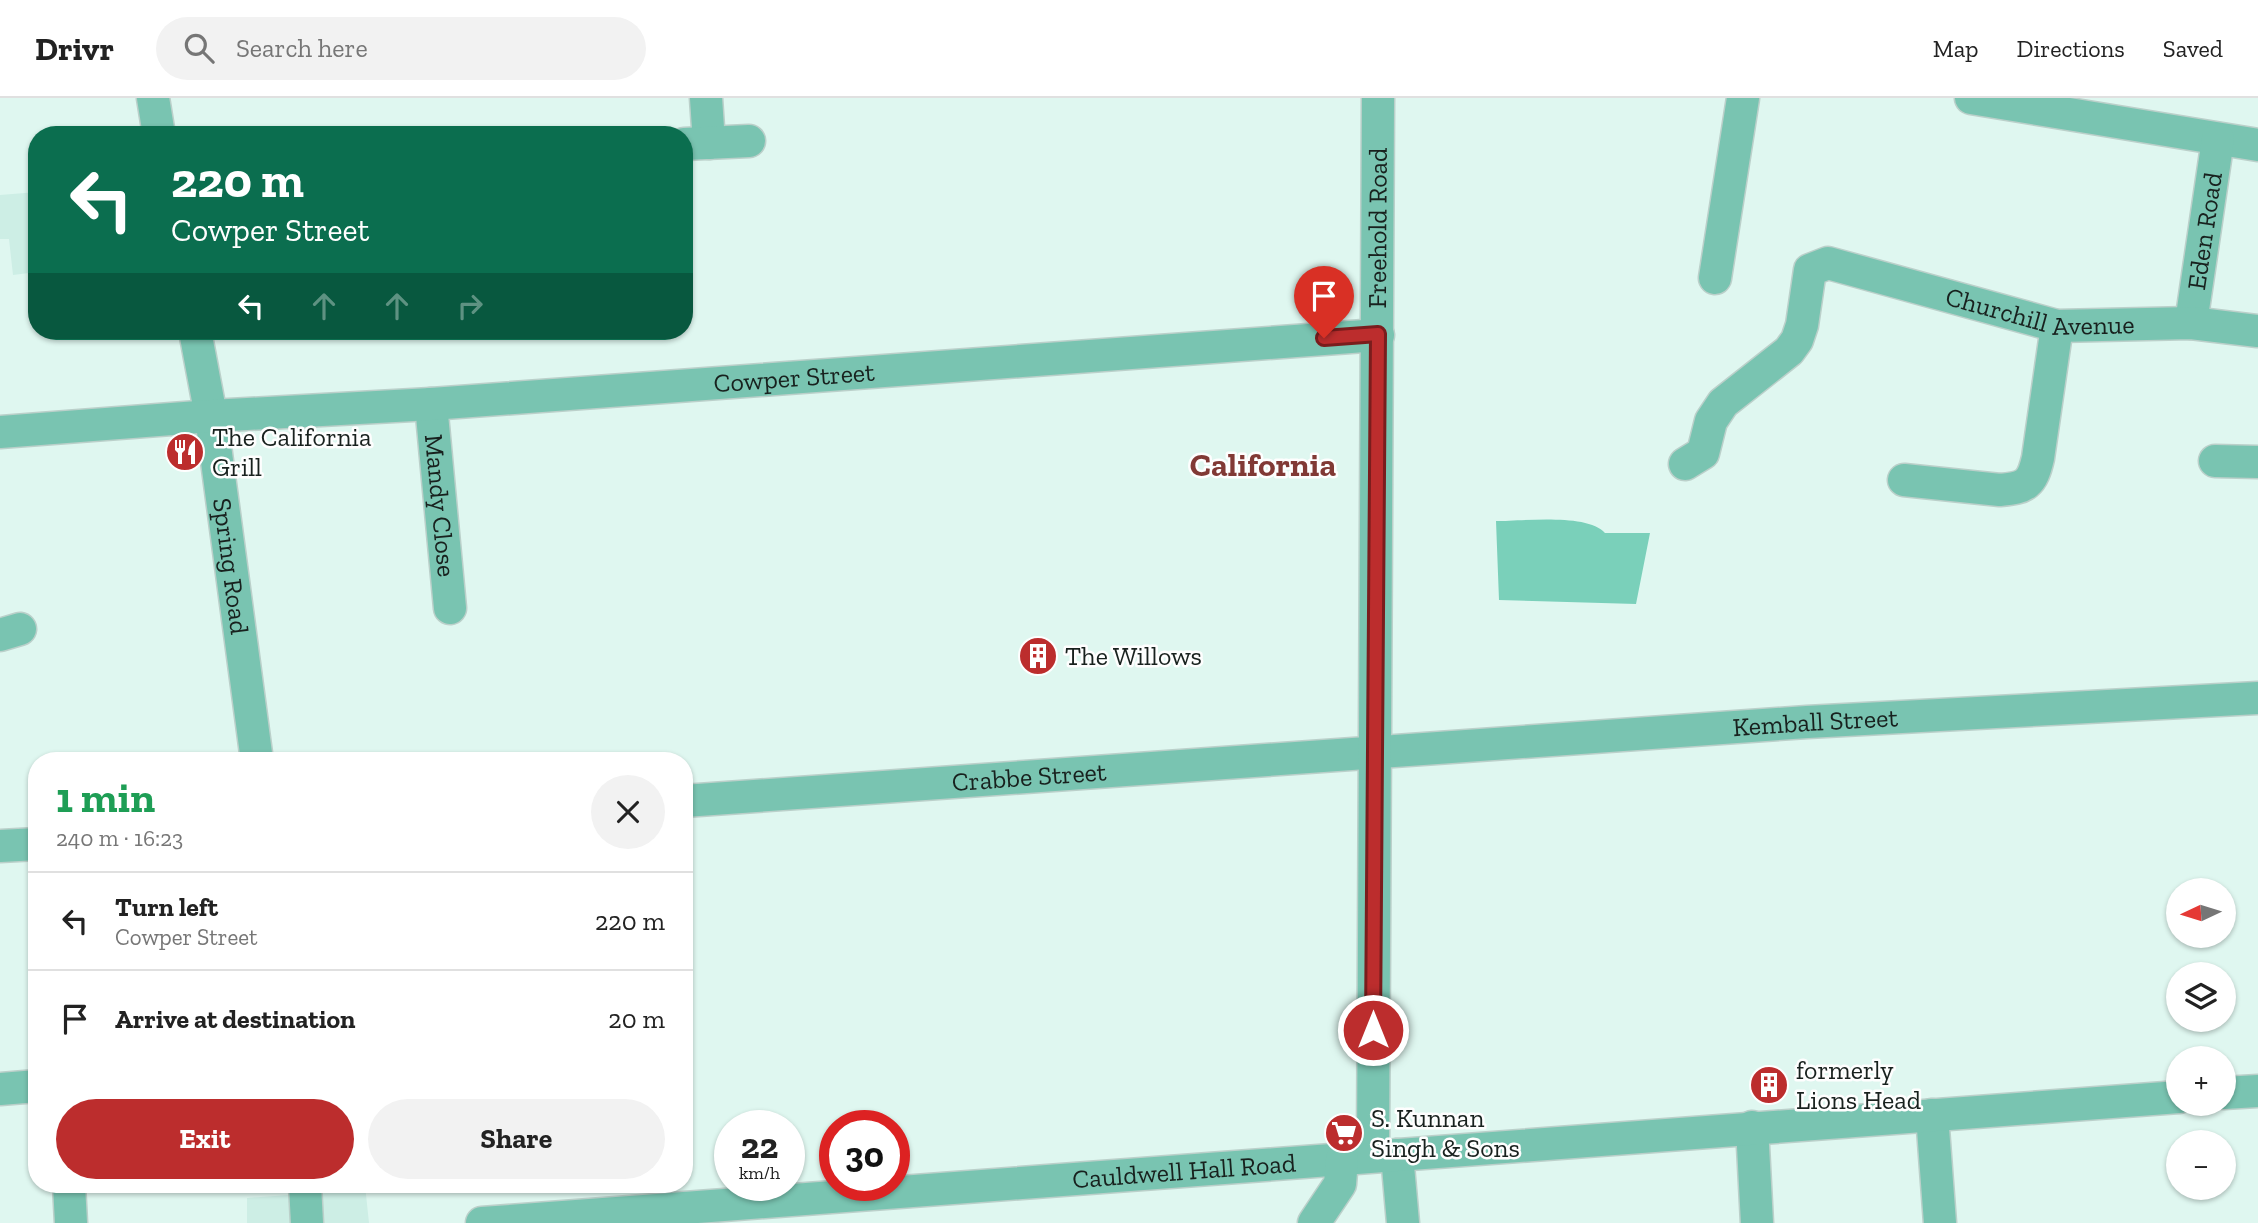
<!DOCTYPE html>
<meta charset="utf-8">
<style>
body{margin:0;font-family:"Zilla Slab",serif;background:#f2f2f2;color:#222;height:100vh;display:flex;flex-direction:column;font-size:26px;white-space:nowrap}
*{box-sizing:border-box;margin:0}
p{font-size:23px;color:#767676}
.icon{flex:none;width:38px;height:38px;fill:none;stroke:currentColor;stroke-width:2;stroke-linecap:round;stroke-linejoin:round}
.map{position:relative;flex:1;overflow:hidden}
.drawer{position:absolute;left:28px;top:654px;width:665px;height:441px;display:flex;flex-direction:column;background:#fff;border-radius:28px;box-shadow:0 2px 5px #0004}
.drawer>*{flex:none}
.guide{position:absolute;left:28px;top:28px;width:665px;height:214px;border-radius:28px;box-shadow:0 2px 5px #0004;background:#0b6e4f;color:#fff;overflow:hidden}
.needle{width:46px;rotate:266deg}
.buttons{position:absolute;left:2166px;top:780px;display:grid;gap:14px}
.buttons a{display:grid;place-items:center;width:70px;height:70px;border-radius:50%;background:#fff;box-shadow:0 2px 5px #0004;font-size:35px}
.speed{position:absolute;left:714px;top:1012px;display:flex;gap:14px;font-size:35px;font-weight:700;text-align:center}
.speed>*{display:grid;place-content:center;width:91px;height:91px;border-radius:50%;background:#fff;box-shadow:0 2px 5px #0004;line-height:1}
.speed small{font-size:18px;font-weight:400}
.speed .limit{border:10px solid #d22;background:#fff;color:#111}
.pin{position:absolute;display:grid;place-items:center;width:60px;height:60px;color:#fff;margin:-72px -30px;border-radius:50% 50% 50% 0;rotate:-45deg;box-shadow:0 0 7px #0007}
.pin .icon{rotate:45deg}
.me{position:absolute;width:77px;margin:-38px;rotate:0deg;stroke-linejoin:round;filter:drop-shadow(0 0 5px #0008)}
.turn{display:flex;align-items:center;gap:24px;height:147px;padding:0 28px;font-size:32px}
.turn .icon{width:91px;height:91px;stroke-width:2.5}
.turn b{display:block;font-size:49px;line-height:60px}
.lanes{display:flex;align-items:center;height:66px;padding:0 28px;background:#0003;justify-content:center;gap:35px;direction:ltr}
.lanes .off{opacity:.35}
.round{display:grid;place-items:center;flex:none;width:74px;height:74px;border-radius:37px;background:#f2f2f2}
.overview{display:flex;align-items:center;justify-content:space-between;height:119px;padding:0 28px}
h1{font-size:42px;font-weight:800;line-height:52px;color:#1e9e55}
.cta{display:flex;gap:14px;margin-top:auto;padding:14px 28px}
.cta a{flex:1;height:80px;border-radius:42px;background:#bc2d2d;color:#fff;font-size:28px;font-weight:800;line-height:80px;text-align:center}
.cta a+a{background:#f2f2f2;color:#222}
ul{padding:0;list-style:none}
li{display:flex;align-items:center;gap:21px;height:98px;padding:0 28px;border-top:2px solid #e0e0e0}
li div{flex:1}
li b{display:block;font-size:26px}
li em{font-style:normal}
header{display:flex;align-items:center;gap:42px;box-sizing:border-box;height:98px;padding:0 35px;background:#fff;border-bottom:2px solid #e0e0e0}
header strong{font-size:33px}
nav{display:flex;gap:38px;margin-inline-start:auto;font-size:24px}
.search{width:490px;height:63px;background:#f2f2f2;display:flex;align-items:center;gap:18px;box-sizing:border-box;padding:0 24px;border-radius:38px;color:#767676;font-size:26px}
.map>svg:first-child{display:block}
</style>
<header>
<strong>Drivr</strong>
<div class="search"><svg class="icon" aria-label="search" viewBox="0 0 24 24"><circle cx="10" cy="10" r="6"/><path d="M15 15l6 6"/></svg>Search here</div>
<nav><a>Map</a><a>Directions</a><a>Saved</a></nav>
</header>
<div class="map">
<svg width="2258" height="1125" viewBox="0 0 2258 1125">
<rect width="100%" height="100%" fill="#dff7f0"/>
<g fill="#cdeee5">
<path d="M37,94V174L13,177L9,141H0V97Z"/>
<path d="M301,1087H365L369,1125H247V1100L302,1096Z"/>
</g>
<path fill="#7ad0ba" d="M1496,423C1522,423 1588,415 1605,435H1650L1636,506L1499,502Z"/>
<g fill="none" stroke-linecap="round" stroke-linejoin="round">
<defs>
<g id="minor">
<path d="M153,0L159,37"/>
<path d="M706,0L709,45"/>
<path d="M1971,0L2258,47"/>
<path d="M684,46L749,43"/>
<path d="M1715,180L1743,0"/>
<path id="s1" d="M2191,225L2218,41"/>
<path id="s2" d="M195,233L211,318L257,663"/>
<path id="s3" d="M431,306L450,510"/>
<path id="s4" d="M0,334L211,318L431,306L1378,237"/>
<path d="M2215,363L2258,364"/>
<path id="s5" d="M1685,366L1703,355L1711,323L1723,305L1789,253L1797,242L1802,227L1810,172L1828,165L2057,228L2191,225L2258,233"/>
<path d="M1904,382L2000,392C2026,390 2032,386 2038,360L2057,228"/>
<path d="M0,537L20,531"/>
<path id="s6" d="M684,703L1807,624L2258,600"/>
<path d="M0,748L37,746"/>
<path d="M0,991L37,988"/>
<path d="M2224,995L2258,993"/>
<path d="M1932,1017L1940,1125"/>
<path d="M1752,1029L1757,1125"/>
<path d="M1397,1057L1403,1125"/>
<path id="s7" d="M1373,1058L1378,0"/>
<path d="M69,1087L71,1125"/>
<path d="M305,1087L307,1125"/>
<path id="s8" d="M482,1125L2179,999"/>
<path d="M1314,1125L1340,1086L1342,1061"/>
</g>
</defs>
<use href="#minor" stroke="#bbd0ca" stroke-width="35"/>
<use href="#minor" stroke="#79c4b1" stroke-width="32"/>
</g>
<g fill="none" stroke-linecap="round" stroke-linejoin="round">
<defs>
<path id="route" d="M1324,240L1378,236L1373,932"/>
</defs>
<use href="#route" stroke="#7a1d1d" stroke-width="18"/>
<use href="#route" stroke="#bc2d2d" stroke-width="12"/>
</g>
<defs>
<symbol id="restaurant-disc" viewBox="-11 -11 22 22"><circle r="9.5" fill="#bc2d2d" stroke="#fefefe"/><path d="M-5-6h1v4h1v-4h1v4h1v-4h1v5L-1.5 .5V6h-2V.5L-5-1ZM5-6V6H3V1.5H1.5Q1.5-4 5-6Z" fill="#fff"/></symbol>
<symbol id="building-disc" viewBox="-11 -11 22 22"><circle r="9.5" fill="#bc2d2d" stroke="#fefefe"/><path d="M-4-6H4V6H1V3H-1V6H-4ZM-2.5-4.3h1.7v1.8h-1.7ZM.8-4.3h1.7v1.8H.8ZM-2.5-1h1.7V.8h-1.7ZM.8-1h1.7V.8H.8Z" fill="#fff"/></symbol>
<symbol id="supermarket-disc" viewBox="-11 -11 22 22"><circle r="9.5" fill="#bc2d2d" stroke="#fefefe"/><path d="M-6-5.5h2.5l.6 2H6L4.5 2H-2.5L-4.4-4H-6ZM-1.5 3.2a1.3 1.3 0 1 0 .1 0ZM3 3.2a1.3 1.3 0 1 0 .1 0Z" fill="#fff"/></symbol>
</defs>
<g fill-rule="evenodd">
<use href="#restaurant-disc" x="163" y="332" width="44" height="44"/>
<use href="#building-disc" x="1016" y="536" width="44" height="44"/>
<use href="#building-disc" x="1747" y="965" width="44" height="44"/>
<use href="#supermarket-disc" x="1322" y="1013" width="44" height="44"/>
</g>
<g text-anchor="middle" stroke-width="5" stroke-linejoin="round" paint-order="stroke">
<g font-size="26" fill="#18211e" stroke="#fefefe">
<text dy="9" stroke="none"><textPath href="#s7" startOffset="928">Freehold Road</textPath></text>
<text dy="9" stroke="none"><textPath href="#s1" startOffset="93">Eden Road</textPath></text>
<text dy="9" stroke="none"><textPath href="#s5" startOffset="483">Churchill Avenue</textPath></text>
<text dy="9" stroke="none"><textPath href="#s4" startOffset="796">Cowper Street</textPath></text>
<text dy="9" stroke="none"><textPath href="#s3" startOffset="102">Mandy Close</textPath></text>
<text dy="9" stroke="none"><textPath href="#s2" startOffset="238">Spring Road</textPath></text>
<text dy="9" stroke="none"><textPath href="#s6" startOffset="1134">Kemball Street</textPath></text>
<text dy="9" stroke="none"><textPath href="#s6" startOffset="346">Crabbe Street</textPath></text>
<text dy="9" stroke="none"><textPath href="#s8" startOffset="704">Cauldwell Hall Road</textPath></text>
</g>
<g font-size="26" fill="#18211e" stroke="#fefefe" text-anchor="start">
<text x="212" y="348">The California<tspan x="212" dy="30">Grill</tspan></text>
<text x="1065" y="567">The Willows</text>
<text x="1796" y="981">formerly<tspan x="1796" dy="30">Lions Head</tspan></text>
<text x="1371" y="1029">S. Kunnan<tspan x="1371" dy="30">Singh &amp; Sons</tspan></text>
</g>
<g font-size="33" font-weight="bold" fill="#813935" stroke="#fefefe">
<text x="1263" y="378">California</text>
</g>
</g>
</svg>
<div class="buttons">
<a><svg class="needle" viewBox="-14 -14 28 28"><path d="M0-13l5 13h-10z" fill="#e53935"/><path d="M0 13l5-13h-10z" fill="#767676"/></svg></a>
<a><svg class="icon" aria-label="layers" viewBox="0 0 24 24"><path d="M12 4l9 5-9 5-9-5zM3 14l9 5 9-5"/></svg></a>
<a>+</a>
<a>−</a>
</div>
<div class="speed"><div>22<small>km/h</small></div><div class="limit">30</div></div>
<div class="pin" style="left:1324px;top:240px;background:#d93025"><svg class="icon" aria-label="arrive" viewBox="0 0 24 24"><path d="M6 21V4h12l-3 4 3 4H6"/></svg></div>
<svg class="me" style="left:1373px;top:932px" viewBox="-20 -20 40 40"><circle r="17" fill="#bc2d2d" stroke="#fff" stroke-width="3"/><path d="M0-11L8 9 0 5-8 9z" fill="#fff"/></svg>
<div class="guide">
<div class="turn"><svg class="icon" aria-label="left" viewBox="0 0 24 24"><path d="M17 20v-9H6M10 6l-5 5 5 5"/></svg><div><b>220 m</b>Cowper Street</div></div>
<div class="lanes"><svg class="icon" aria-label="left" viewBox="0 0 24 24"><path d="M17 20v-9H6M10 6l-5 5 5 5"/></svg><svg class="icon off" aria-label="ahead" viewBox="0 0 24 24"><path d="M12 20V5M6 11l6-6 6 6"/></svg><svg class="icon off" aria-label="ahead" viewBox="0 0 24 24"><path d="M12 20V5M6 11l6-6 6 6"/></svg><svg class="icon off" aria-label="right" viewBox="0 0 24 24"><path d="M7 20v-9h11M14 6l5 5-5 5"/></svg></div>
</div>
<section class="drawer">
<div class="overview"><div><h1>1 min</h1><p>240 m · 16:23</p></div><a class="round"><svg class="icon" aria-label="close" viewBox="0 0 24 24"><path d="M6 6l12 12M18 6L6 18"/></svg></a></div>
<ul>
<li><svg class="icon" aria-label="left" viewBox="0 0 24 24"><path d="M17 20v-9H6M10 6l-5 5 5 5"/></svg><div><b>Turn left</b><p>Cowper Street</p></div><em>220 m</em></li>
<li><svg class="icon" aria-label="arrive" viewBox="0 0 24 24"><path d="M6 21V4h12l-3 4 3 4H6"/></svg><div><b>Arrive at destination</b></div><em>20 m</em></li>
</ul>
<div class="cta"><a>Exit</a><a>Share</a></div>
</section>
</div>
